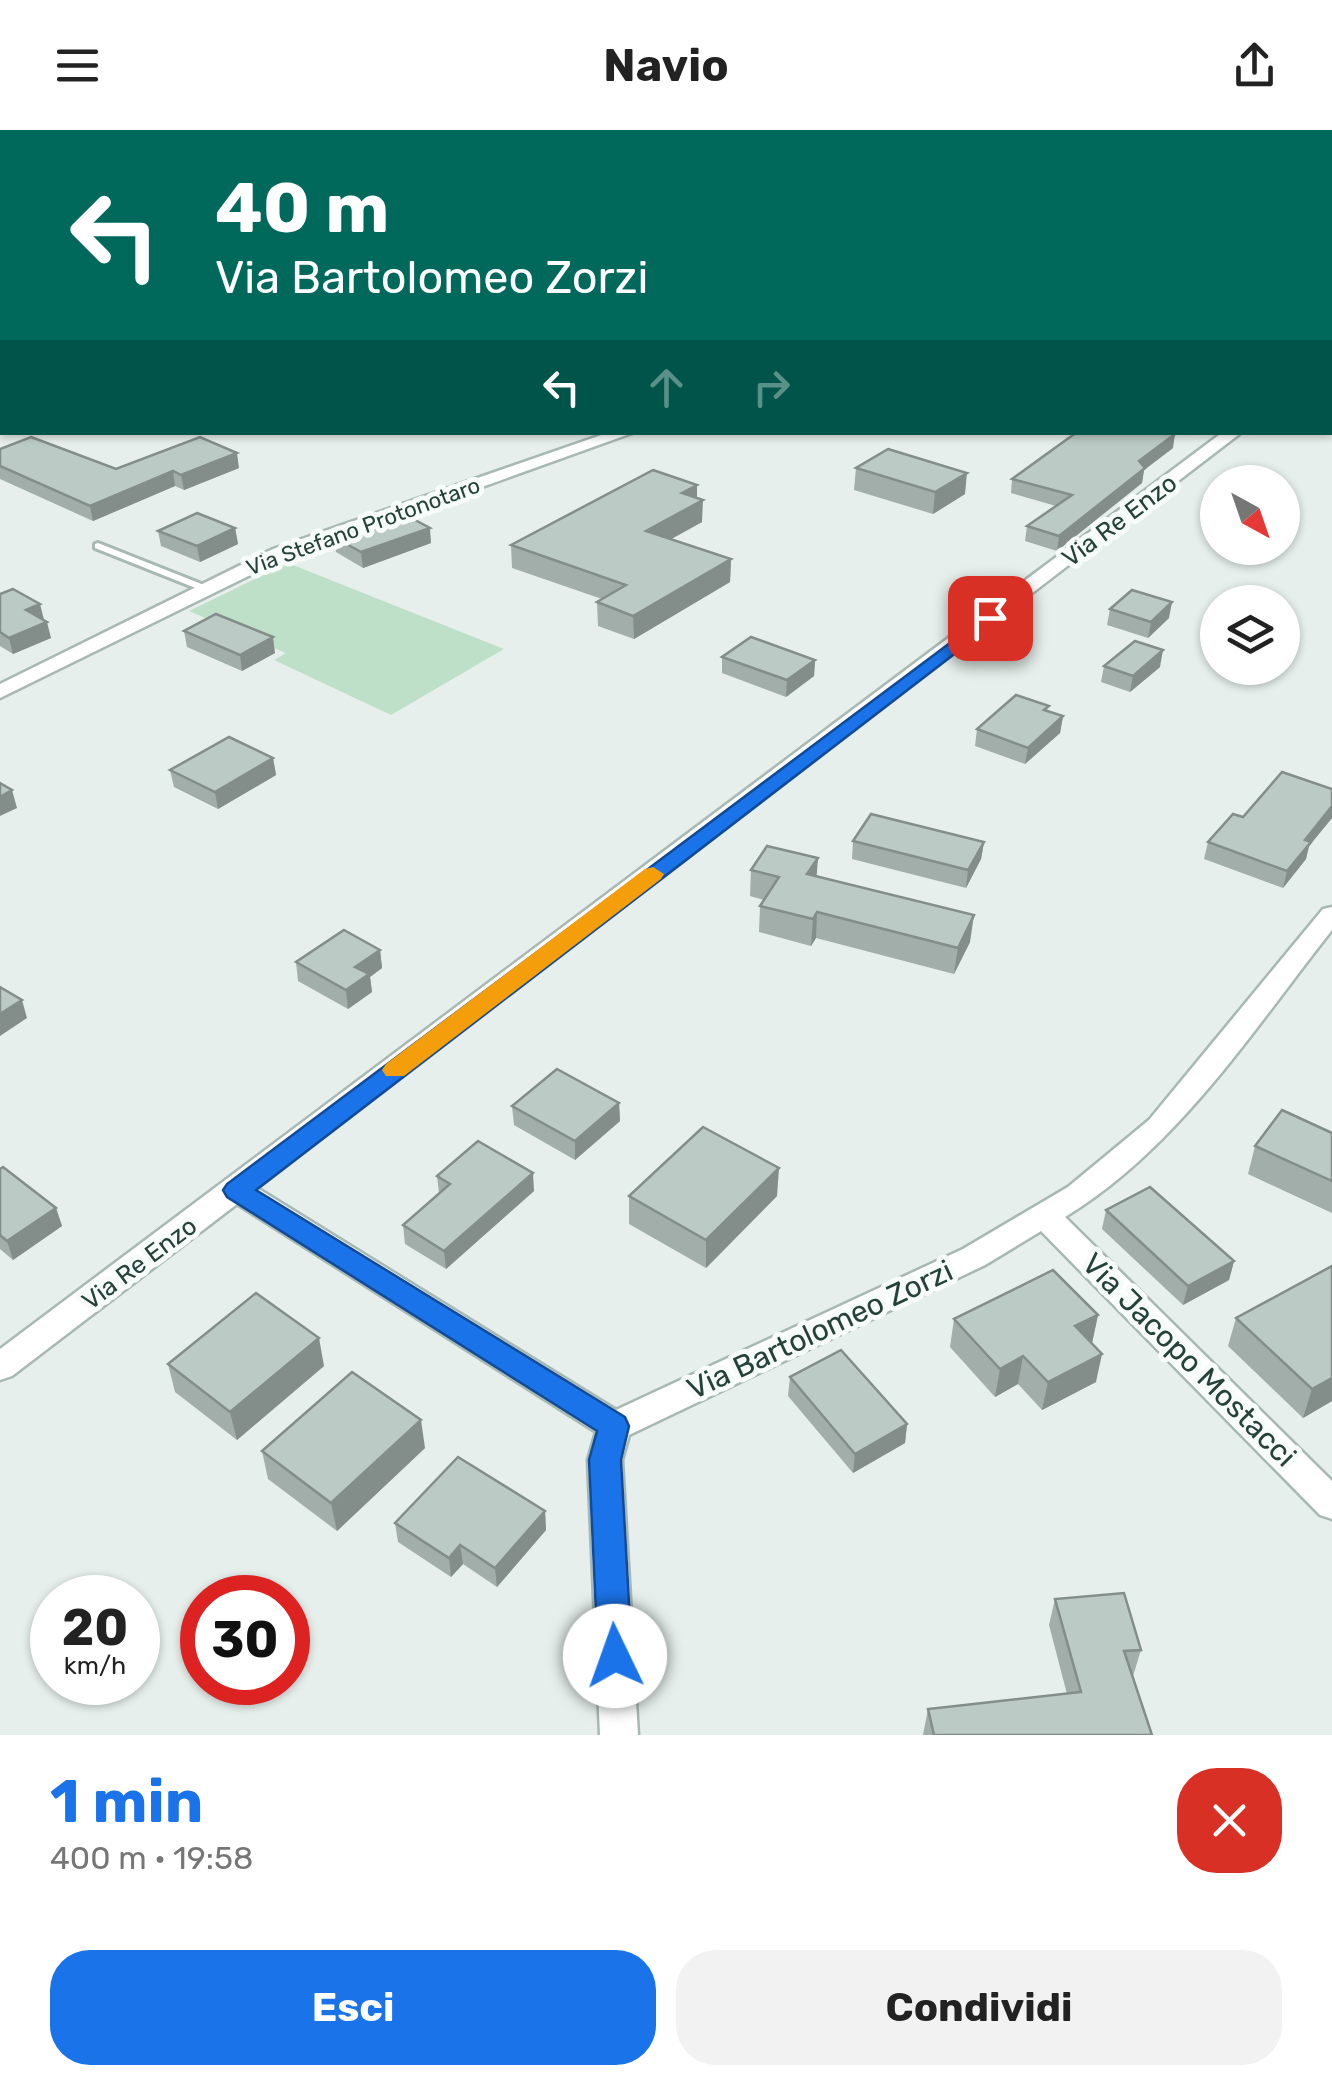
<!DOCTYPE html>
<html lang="it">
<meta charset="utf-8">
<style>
body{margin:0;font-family:Rubik,sans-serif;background:#f2f2f2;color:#222;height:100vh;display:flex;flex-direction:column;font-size:38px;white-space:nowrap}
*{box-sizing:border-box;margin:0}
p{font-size:32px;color:#767676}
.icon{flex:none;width:55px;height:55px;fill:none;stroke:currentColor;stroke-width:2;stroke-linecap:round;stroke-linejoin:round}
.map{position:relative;height:1605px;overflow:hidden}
.sheet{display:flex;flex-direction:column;background:#fff;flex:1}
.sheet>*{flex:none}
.banner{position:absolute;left:0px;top:0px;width:1332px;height:305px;box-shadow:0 2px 8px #0004;background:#00695c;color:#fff;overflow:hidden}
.needle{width:65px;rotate:140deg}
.controls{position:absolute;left:1200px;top:335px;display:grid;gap:20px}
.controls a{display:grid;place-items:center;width:100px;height:100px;border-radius:50%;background:#fff;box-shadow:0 2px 8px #0004;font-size:50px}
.speed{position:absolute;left:30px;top:1445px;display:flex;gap:20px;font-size:50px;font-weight:700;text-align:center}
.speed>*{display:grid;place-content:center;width:130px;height:130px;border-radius:50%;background:#fff;box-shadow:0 2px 8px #0004;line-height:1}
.speed small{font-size:25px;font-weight:400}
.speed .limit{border:15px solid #d22;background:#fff;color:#111}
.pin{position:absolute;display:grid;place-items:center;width:85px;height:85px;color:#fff;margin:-42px;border-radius:20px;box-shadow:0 5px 15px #0006}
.me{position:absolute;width:110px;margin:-55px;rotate:357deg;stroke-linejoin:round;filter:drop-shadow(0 0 8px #0008)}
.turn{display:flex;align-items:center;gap:35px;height:210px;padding:0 50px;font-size:45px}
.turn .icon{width:130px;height:130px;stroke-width:2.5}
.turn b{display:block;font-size:70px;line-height:85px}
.lanes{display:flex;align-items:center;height:95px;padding:0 50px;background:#0003;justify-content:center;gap:50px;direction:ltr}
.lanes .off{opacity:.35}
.round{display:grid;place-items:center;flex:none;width:105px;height:105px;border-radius:40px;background:#f2f2f2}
.headline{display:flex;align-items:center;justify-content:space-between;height:170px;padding:0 50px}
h1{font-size:60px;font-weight:700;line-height:75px;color:#1a73e8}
.button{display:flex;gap:20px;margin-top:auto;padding:20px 50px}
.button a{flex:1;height:115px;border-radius:40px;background:#1a73e8;color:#fff;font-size:40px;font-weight:700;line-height:115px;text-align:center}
.button a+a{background:#f2f2f2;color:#222}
header{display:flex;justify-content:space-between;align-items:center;height:130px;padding:0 50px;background:#fff;font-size:45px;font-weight:700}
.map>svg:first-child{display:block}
</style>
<header><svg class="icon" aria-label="menu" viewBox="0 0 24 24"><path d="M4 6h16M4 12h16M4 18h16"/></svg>Navio<svg class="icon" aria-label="share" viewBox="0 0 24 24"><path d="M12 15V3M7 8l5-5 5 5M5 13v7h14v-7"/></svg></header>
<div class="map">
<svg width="1332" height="1605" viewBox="0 0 1332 1605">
<rect width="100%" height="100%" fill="#e6efeb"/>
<path fill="#bfe0c8" d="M288,433L504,519L391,585L274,530L286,523L189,481Z"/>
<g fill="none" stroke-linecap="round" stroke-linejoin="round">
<defs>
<path id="service" d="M98,413L209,457L211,459L209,461H203L95,418V414Z"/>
<g id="minor">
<rect x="0" y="166" width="2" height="9"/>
<path d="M1330,223H1332L1330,233Z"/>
<path d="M1330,261L1332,262V272L1330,271Z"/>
<path d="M2,266V276L0,277V267Z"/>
<path d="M610,302H635L287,427L0,568V554L273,419Z"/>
<path d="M1223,302H1242L257,1058L616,1280L963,1119L1068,1057L1149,990L1323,779L1332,777V800C1252,901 1177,1019 1065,1087L1332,1351V1389L1320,1385L1041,1101L985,1135L629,1305L622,1330L638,1605H600L588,1330L596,1302L237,1074L12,1246L0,1250V1219Z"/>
</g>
</defs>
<use href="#service" stroke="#a8b8b2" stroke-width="6"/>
<use href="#minor" stroke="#a8b8b2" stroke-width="5"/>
<use href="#service" fill="#fff" fill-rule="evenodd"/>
<use href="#minor" fill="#fff" fill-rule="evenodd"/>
</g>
<g fill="#a1aea9">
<path d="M1173,318L1144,340L1142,353L1057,421L1025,411L1027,396L1056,376L1011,363L1012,349Z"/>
<path d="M0,319L116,339L239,338L184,360L175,356L93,391L0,349Z"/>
<path d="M856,338L965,364L933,384L854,360Z"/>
<path d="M697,368L702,392L671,409L731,429L730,452L634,509L598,496L597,472L602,469L512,438L511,415Z"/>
<path d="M235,398L238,414L200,432L161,416L158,401Z"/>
<path d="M334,407L431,413L363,438L336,422Z"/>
<path d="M0,464L44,490L51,508L13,524L0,516Z"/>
<path d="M1110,479L1169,488L1148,508L1107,495Z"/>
<path d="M184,501L275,523L242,541L187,517Z"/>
<path d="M722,527L815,530L814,546L786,567L722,543Z"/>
<path d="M1104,536L1160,537L1130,562L1101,552Z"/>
<path d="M1048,581L1063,586L1060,603L1025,634L975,616L977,599Z"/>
<path d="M273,628L276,645L218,679L174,657L170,640Z"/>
<path d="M1332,659V688L1309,716L1306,729L1283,758L1204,729L1208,712L1243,687Z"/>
<path d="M853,711L984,712L981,729L966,758L852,729Z"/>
<path d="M751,740L816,746L970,812L954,844L816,808L811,816L759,802L760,776L764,770L750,766Z"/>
<path d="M380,820L382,838L370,847L372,862L348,879L298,851L296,832Z"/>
<path d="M619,973L620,991L575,1030L514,995L512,976Z"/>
<path d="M1332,1003V1083L1248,1044L1255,1016Z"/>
<path d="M0,1039L56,1078L62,1096L13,1130L0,1119Z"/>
<path d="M437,1046L534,1061L446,1139L405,1114L403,1095L439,1063Z"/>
<path d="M629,1066H777L706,1138L629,1094Z"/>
<path d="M1106,1080L1234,1131L1229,1150L1183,1175L1102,1099Z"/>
<path d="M1332,1136V1271L1303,1288L1228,1216L1236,1188Z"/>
<path d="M1098,1185L1092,1213L1096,1252L1042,1280L1018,1254L995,1267L950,1217L954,1189Z"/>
<path d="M168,1234L324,1236L237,1310L175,1262Z"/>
<path d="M790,1247L907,1294L905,1313L853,1343L788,1266Z"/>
<path d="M425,1318L337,1401L268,1349L262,1321Z"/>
<path d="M545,1381L546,1400L497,1457L463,1434L451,1447L398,1412L395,1393Z"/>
<path d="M1055,1469L1141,1520L1133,1546L1152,1605H923L928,1579L1067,1564L1049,1495Z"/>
</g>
<g fill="#838d89">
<path d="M1175,304L1173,318L1144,340L1142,353L1057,421L1059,406L1139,331Z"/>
<path d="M237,323L239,338L184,360L181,345Z"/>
<path d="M173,341L175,356L93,391L90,376Z"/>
<path d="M967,343L965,364L933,384L935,362Z"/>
<path d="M697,355V373L703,370L702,392L646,423V401L682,363Z"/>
<path d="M235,398L238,414L200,432L197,416Z"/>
<path d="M430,398L431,413L363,438L361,422Z"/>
<path d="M731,429L730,452L634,509L633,486Z"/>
<path d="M1172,472L1169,488L1148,508L1151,492Z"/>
<path d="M40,474L44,490L26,480Z"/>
<path d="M47,492L51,508L13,524L9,508Z"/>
<path d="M273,507L275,523L242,541L240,525Z"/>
<path d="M1163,520L1160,537L1130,562L1133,546Z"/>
<path d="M815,530L814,546L786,567L787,550Z"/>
<path d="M1063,586L1060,603L1025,634L1028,618Z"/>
<path d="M273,628L276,645L218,679L215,662Z"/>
<path d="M12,660L17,678L0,686V667Z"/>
<path d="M1332,676V688L1309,716L1306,729L1283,758L1287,741L1305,710Z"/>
<path d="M984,712L981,729L966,758L968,740Z"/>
<path d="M818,728L816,754L807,744Z"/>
<path d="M817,782L816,808L811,816L813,789Z"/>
<path d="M974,785L970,812L954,844L958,818Z"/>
<path d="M380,820L382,838L370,847L372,862L348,879L346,860L355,837Z"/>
<path d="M22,870L27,888L0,906V884Z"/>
<path d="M619,973L620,991L575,1030V1011Z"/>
<path d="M779,1038L777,1066L706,1138V1110Z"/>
<path d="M533,1043L534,1061L446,1139L444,1121Z"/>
<path d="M56,1078L62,1096L13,1130L7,1111Z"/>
<path d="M1234,1131L1229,1150L1183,1175L1188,1156Z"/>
<path d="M1098,1185L1092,1213L1075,1196Z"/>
<path d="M319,1208L324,1236L237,1310L230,1282Z"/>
<path d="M1102,1224L1096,1252L1042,1280L1048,1252Z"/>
<path d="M1023,1226L1018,1254L995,1267L1000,1239Z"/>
<path d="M1332,1248V1271L1303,1288L1312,1259Z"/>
<path d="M421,1290L425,1318L337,1401L331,1373Z"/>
<path d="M907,1294L905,1313L853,1343L855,1324Z"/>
<path d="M545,1381L546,1400L497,1457L495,1438Z"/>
<path d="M460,1415L463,1434L451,1447L449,1428Z"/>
</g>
<g fill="#bbcac4" stroke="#838d89" stroke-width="2.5">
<path d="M1077,302H1170L1175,304L1139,331L1145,338L1059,406L1027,396L1072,365L1012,349Z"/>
<path d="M31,307L116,339L200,307L237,323L181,345L173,341L90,376L0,336V319Z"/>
<path d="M888,319L967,343L935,362L856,338Z"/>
<path d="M653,340L697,355L682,363L703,370L646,401L731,429L633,486L597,472L626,455L511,415Z"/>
<path d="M197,383L235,398L197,416L158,401Z"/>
<path d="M402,383L430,398L361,422L334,407Z"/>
<path d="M13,459L40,474L26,480L47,492L9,508L0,502V464Z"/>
<path d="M1132,460L1172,472L1151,492L1110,479Z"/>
<path d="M216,484L273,507L240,525L184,501Z"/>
<path d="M751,507L815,530L787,550L722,527Z"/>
<path d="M1135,511L1163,520L1133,546L1104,536Z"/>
<path d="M1016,565L1049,576L1044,580L1063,586L1028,618L977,599Z"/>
<path d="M229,607L273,628L215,662L170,640Z"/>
<path d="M1282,642L1332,659V676L1305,710L1311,712L1287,741L1208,712L1233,684L1243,687Z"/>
<path d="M0,653L12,660L0,667Z"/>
<path d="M871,684L984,712L968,740L853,711Z"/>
<path d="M767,716L818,728L807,744L974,785L958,818L817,782L813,789L760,776L779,747L751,740Z"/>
<path d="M344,800L380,820L355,837L369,844L346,860L296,832Z"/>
<path d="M0,857L22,870L0,884Z"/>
<path d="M557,939L619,973L575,1011L512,976Z"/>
<path d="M1282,980L1332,1003V1051L1255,1016Z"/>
<path d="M703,997L779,1038L706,1110L629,1066Z"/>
<path d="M478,1011L533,1043L444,1121L403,1095L450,1054L437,1046Z"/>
<path d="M3,1037L56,1078L7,1111L0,1105V1039Z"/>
<path d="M1150,1057L1234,1131L1188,1156L1106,1080Z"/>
<path d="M1332,1136V1248L1312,1259L1236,1188Z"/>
<path d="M1053,1140L1098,1185L1075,1196L1102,1224L1048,1252L1023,1226L1000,1239L954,1189Z"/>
<path d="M256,1163L319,1208L230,1282L168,1234Z"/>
<path d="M841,1220L907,1294L855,1324L790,1247Z"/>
<path d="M352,1242L421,1290L331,1373L262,1321Z"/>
<path d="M458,1327L545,1381L495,1438L460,1415L449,1428L395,1393Z"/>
<path d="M1124,1463L1141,1520L1124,1521L1152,1605H934L928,1579L1081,1562L1055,1469Z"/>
</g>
<path fill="#1a73e8" stroke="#114b97" stroke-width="2.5" d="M990,483L998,488L996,492L256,1060L625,1287L629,1296L621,1330L632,1526L627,1538L615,1542L603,1538L598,1526L589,1330L597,1301L227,1067L223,1060L227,1054Z"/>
<path fill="#f59e0b" d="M653,737L664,744L661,749L404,946H386L382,940L386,934L645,739Z"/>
<g text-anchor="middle" stroke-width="10" stroke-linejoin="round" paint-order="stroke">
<g font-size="22" fill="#24423a" stroke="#f7fbf9">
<text transform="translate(363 396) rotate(-20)" y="8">Via Stefano Protonotaro</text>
</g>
<g font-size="25" fill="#24423a" stroke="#f7fbf9">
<text transform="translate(1119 390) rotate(-37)" y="9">Via Re Enzo</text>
<text transform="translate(139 1133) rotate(-37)" y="9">Via Re Enzo</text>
</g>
<g font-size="30" fill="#24423a" stroke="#f7fbf9">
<text transform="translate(820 1200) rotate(-25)" y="10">Via Bartolomeo Zorzi</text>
<text transform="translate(1189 1230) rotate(45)" y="10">Via Jacopo Mostacci</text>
</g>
</g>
</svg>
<div class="controls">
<a><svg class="needle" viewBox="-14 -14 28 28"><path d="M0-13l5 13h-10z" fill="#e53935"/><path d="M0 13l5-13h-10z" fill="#767676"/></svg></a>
<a><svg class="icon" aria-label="layers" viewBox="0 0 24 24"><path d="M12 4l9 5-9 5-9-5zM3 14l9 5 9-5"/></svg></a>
</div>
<div class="speed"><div>20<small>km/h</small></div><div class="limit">30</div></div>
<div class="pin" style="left:990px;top:488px;background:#d93025"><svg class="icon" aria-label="arrive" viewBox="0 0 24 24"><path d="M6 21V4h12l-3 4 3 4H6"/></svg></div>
<svg class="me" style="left:615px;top:1526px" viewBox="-20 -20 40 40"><circle r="19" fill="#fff"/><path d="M0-13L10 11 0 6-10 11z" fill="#1a73e8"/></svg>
<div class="banner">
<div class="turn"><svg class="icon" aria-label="left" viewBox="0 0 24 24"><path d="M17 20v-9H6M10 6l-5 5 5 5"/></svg><div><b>40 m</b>Via Bartolomeo Zorzi</div></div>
<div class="lanes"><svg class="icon" aria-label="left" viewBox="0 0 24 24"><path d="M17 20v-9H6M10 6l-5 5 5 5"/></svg><svg class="icon off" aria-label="ahead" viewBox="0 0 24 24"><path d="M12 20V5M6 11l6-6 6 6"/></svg><svg class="icon off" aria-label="right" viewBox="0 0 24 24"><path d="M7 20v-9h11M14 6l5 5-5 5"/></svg></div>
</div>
</div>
<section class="sheet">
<div class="headline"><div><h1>1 min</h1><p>400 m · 19:58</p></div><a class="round" style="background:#d93025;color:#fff"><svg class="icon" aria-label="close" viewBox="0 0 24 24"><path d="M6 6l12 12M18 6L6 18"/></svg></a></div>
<div class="button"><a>Esci</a><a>Condividi</a></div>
</section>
